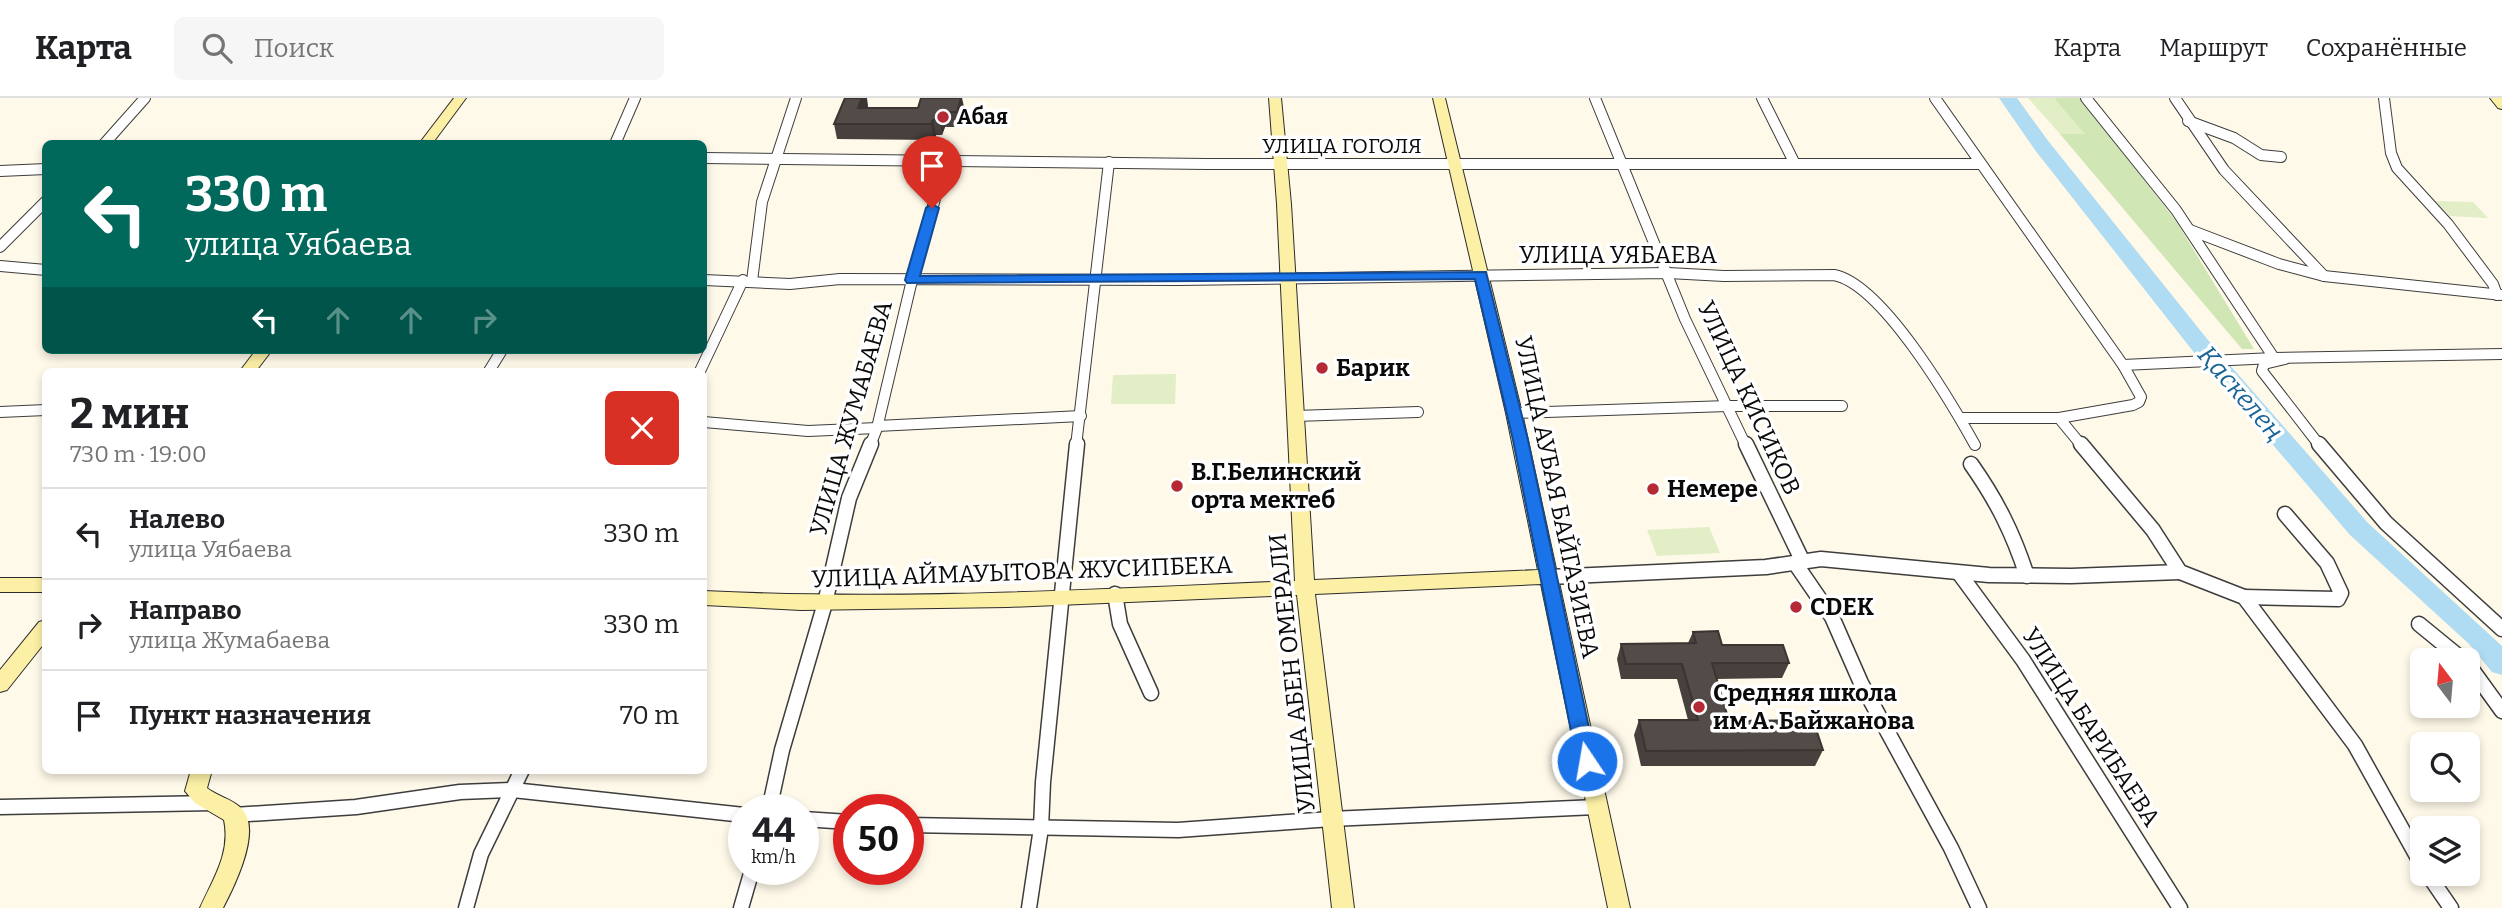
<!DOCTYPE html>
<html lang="ru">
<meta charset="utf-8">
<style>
body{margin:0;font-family:Bitter,serif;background:#f6f6f6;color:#202124;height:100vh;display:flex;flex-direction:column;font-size:26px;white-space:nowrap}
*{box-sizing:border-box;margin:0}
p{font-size:23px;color:#757577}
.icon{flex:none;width:38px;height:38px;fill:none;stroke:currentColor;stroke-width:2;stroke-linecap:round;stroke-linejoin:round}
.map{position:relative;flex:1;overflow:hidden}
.side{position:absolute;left:42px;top:270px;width:665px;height:406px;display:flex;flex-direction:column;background:#fff;border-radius:10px;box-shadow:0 4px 10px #0003}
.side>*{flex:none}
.banner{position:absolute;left:42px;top:42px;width:665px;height:214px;border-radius:10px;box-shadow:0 4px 10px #0003;background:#00695c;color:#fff;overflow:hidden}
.needle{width:46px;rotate:344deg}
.tools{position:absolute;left:2410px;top:550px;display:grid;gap:14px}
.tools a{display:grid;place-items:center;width:70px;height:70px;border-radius:10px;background:#fff;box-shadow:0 4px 10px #0003;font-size:35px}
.speed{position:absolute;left:728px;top:696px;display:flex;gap:14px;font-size:35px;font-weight:700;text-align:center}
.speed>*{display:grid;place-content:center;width:91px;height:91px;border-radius:50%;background:#fff;box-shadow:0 4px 10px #0003;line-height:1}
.speed small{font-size:18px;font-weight:400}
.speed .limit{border:10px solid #d22;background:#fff;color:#111}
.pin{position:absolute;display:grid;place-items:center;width:60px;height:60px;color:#fff;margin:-72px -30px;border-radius:50% 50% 50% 0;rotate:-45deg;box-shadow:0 0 7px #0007}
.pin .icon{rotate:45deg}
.me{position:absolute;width:77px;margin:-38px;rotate:348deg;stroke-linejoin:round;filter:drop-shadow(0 0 5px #0008)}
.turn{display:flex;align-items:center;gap:24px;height:147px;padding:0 28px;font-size:32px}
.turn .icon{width:91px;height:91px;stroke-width:2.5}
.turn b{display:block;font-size:49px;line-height:60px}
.lanes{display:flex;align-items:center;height:66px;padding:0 28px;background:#0003;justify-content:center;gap:35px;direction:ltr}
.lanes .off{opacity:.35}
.round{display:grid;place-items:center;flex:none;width:74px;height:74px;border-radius:10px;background:#f6f6f6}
.summary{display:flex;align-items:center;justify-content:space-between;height:119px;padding:0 28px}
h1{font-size:42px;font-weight:700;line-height:52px}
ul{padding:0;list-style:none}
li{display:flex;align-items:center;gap:21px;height:91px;padding:0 28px;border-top:2px solid #e0e0e0}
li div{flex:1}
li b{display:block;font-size:26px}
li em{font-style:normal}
header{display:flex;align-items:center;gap:42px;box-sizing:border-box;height:98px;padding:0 35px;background:#fff;border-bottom:2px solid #e0e0e0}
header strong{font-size:33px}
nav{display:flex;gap:38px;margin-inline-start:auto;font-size:24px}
.search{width:490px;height:63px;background:#f6f6f6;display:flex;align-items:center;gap:18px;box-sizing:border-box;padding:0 24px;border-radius:10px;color:#757577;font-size:26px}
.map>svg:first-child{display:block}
</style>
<header>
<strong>Карта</strong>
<div class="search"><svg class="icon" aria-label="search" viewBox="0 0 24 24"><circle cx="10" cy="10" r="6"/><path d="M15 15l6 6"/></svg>Поиск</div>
<nav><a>Карта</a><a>Маршрут</a><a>Сохранённые</a></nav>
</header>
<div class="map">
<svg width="2502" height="810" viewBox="0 0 2502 810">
<rect width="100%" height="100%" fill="#fef9e9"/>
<path fill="#d0e6b5" d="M2054,0H2080L2176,123L2254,251H2242L2060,36H2083Z"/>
<g fill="#e1eec6">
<path d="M2028,0H2054L2085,36H2060Z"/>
<path d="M2435,103L2473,104L2488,120L2450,118Z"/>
<path d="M1176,276L1175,306H1111L1113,277Z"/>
<path d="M1709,429L1720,455L1657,458L1647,432Z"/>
</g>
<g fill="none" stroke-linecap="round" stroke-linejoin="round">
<path fill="#b0dcf3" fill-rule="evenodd" d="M1999,0H2017L2049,44L2208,242L2368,425L2502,548V577L2492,574L2469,546L2350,437L2192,252L2035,52Z"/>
<defs>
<g id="street-far1">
<path d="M1595,0L1685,221L1746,348"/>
<path d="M1762,0L1795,66"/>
<path d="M1935,0L2123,267L2141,299L2139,304L2133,307L2059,320L2082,348"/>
<path d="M2086,0L2176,112L2274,260"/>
<path d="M2175,0L2224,72L2324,178"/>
<path d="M2384,0L2391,55L2397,70L2448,126L2493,186L2497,197"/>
<path d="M2188,23L2234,40L2261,57L2281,59"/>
<path d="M104,46L145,0"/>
<path d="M615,46L635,0"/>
<path d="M704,60L1207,66H1980"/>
<path d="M0,73L46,71"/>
<path d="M2190,132L2279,166L2324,178L2502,197"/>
<path d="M0,149L46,103"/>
<path d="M0,168L46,172"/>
<path d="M704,182L790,186L840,181L1178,182L1668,175L1724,178L1834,177C1882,186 1951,304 1975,347"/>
<path d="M752,183L762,104L796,0"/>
<path d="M2285,261L2264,266L2262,273L2320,348"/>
<path d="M2123,267L2274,260L2502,256"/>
<path d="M489,273L502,252"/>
<path d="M700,273L743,182"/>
<path d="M0,314L46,312"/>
<path d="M1514,315L1728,308H1842"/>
<path d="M1295,318L1418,314"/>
<path d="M1961,320H2059"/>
<path d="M704,324L808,333L877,330"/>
<path d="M877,328L1081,318"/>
<path d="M870,348L877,330L912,182L946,62"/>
<path d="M1076,348L1109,64"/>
</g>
<g id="street">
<path d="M1746,346L1802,462"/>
<path d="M2081,346L2153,432L2180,474L2244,499L2355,647L2422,767"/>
<path d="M2319,346L2386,425L2502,531"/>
<path d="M1971,366C1997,403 2013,435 2027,478"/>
<path d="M1795,465L1832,519L1861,585L1951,750L1979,810"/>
<path d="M1959,475L2023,562L2180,810"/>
<path d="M1549,479L1766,469L1821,461L1989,477L2071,478L2180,474"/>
<path d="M1115,496L1120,526L1151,595"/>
<path d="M2244,499L2338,501L2341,495L2327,465L2285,416"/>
<path d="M2419,526L2463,562"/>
<path d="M2468,566L2502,613"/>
<path d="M0,709L213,705"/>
<path d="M769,712L782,652L825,505L849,400L871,346"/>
<path d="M234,717L356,709L460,694L513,692L744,717"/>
<path d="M803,721L849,724"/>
<path d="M908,727L1178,732L1331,721L1596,709"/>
<path d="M2427,775L2451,810"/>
<path d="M466,810L481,756L522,672"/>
<path d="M741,810L752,772"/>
<path d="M1029,810L1041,730L1043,684L1077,346"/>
</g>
<g id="secondary">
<path d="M454,0H466L432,46H419Z"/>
<path d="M1269,0H1281L1291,106L1314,482L1538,472L1506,315L1433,0H1445L1522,315L1630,810H1608L1541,486L1315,496L1354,810H1332L1297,497L1008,509L801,512L704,507V493C901,503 1098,491 1295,483L1277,106Z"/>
<path d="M2490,0H2502V11L2498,10Z"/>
<path d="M256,252H272L256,273H240Z"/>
<rect x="0" y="480" width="46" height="14"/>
<path d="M46,522V543L7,592L0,594V572L39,524Z"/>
<path d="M191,672H212L207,690C217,698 232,701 241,710C263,731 234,789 223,810H200C213,781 231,755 224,722L195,705L185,693Z"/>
</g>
</defs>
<use href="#street-far1" stroke="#3d3d3d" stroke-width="12"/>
<use href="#street" stroke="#3d3d3d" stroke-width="17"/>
<use href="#secondary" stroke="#2c2c2c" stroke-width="2"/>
<use href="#street-far1" stroke="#fff" stroke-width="10"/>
<use href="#street" stroke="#fff" stroke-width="14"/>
<use href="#secondary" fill="#fcf0a6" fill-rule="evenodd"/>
</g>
<g fill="#47403d">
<path d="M868,8V10L965,13L960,29H945L942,37H936L934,42L837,41L834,26Z"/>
<path d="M1693,534L1722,547L1789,565L1782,580L1717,581L1729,623L1823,652L1815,668H1641L1634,637L1639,622H1688L1677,581H1621L1617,561L1621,546L1688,545Z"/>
</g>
<g fill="#3a3432">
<path d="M862,0H867L868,8L862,25L858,10Z"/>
<path d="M961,0H962L965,13L960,29L957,14Z"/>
<path d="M942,14L945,29L942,37L940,22Z"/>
<path d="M933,22L936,37L934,42L931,26Z"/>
</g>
<g fill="#534b47" stroke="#3a3432" stroke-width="2">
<path d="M845,0H862L858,10H918L921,0H961L957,14H942L940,22H933L931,26H834Z"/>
<path d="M1718,533L1722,547H1783L1789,565H1712L1729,623L1813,622L1823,652L1646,653L1639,622H1698L1682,566H1626L1621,546L1696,545L1693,534Z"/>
</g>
<path fill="#1a73e8" stroke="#114b97" stroke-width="2" d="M932,106L939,110L920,178L1486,174L1528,342L1596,663L1593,669L1587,671L1580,669L1577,663L1513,342L1475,181L907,185L905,182L926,110Z"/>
<g fill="#b42934" stroke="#fff" stroke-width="2.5">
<circle cx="943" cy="19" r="7"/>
<circle cx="1322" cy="270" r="7"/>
<circle cx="1177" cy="388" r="7"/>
<circle cx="1653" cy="391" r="7"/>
<circle cx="1796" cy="509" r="7"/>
<circle cx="1699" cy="609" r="7"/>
</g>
<g text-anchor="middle" stroke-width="7" stroke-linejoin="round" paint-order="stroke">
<g font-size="21" font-weight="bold" fill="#0a0a0a" stroke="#fff" text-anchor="start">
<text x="957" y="26">Абая</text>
</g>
<g font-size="21" fill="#0a0a0a" stroke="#fff">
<text x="1342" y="55">УЛИЦА ГОГОЛЯ</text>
</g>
<g font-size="24" fill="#0a0a0a" stroke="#fff">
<text x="1618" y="165">УЛИЦА УЯБАЕВА</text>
<text transform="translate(1749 300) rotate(65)" y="8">УЛИЦА КИСИКОВ</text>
<text transform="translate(851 320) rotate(-74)" y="8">УЛИЦА ЖУМАБАЕВА</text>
<text transform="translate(1557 399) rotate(78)" y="8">УЛИЦА АУБАЯ БАЙГАЗИЕВА</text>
<text transform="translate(1022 474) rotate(-2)" y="8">УЛИЦА АЙМАУЫТОВА ЖУСИПБЕКА</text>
<text transform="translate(1292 575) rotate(-96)" y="8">УЛИЦА АБЕН ОМЕРАЛИ</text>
<text transform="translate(2091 629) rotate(57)" y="8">УЛИЦА БАРИБАЕВА</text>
</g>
<g font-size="24" font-weight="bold" fill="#0a0a0a" stroke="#fff" text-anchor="start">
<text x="1336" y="278">Барик</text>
<text x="1191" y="382">В.Г.Белинский<tspan x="1191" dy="28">орта мектеб</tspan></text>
<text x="1667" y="399">Немере</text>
<text x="1810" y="517">CDEK</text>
<text x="1713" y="603">Средняя школа<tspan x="1713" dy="28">им А. Байжанова</tspan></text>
</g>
<g font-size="26" font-style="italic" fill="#1a6496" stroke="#fff">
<text transform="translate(2241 295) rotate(49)" y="9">Қаскелең</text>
</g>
</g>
</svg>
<div class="tools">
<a><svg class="needle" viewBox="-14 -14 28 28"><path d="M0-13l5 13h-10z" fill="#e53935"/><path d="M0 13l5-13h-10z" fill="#757577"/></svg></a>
<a><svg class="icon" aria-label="search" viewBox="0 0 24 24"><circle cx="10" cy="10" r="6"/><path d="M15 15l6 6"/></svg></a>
<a><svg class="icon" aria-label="layers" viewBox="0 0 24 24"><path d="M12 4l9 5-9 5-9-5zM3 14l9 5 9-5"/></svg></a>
</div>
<div class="speed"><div>44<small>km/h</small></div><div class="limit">50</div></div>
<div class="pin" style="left:932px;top:110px;background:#d93025"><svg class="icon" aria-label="arrive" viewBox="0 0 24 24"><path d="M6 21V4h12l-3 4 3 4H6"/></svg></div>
<svg class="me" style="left:1587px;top:663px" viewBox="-20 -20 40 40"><circle r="17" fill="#1a73e8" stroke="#fff" stroke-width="3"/><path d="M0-11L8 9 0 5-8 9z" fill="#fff"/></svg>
<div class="banner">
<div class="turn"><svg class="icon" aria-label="left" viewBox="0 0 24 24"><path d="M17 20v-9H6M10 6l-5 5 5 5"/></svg><div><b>330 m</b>улица Уябаева</div></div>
<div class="lanes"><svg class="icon" aria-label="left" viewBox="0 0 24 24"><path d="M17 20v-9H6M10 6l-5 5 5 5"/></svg><svg class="icon off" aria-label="ahead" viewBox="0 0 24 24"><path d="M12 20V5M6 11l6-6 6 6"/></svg><svg class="icon off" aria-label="ahead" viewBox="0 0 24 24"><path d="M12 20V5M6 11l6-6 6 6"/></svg><svg class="icon off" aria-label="right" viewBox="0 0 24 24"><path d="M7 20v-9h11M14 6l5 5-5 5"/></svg></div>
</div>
<section class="side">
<div class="summary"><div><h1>2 мин</h1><p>730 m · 19:00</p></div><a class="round" style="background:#d93025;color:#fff"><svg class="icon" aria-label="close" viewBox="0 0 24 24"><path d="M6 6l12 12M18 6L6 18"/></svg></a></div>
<ul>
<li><svg class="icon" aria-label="left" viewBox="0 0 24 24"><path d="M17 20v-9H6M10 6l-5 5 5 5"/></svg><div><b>Налево</b><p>улица Уябаева</p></div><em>330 m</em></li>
<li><svg class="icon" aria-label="right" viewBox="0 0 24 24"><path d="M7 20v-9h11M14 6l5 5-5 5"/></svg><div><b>Направо</b><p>улица Жумабаева</p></div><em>330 m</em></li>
<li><svg class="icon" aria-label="arrive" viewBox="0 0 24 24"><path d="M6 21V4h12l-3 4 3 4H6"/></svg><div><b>Пункт назначения</b></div><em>70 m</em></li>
</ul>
</section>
</div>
